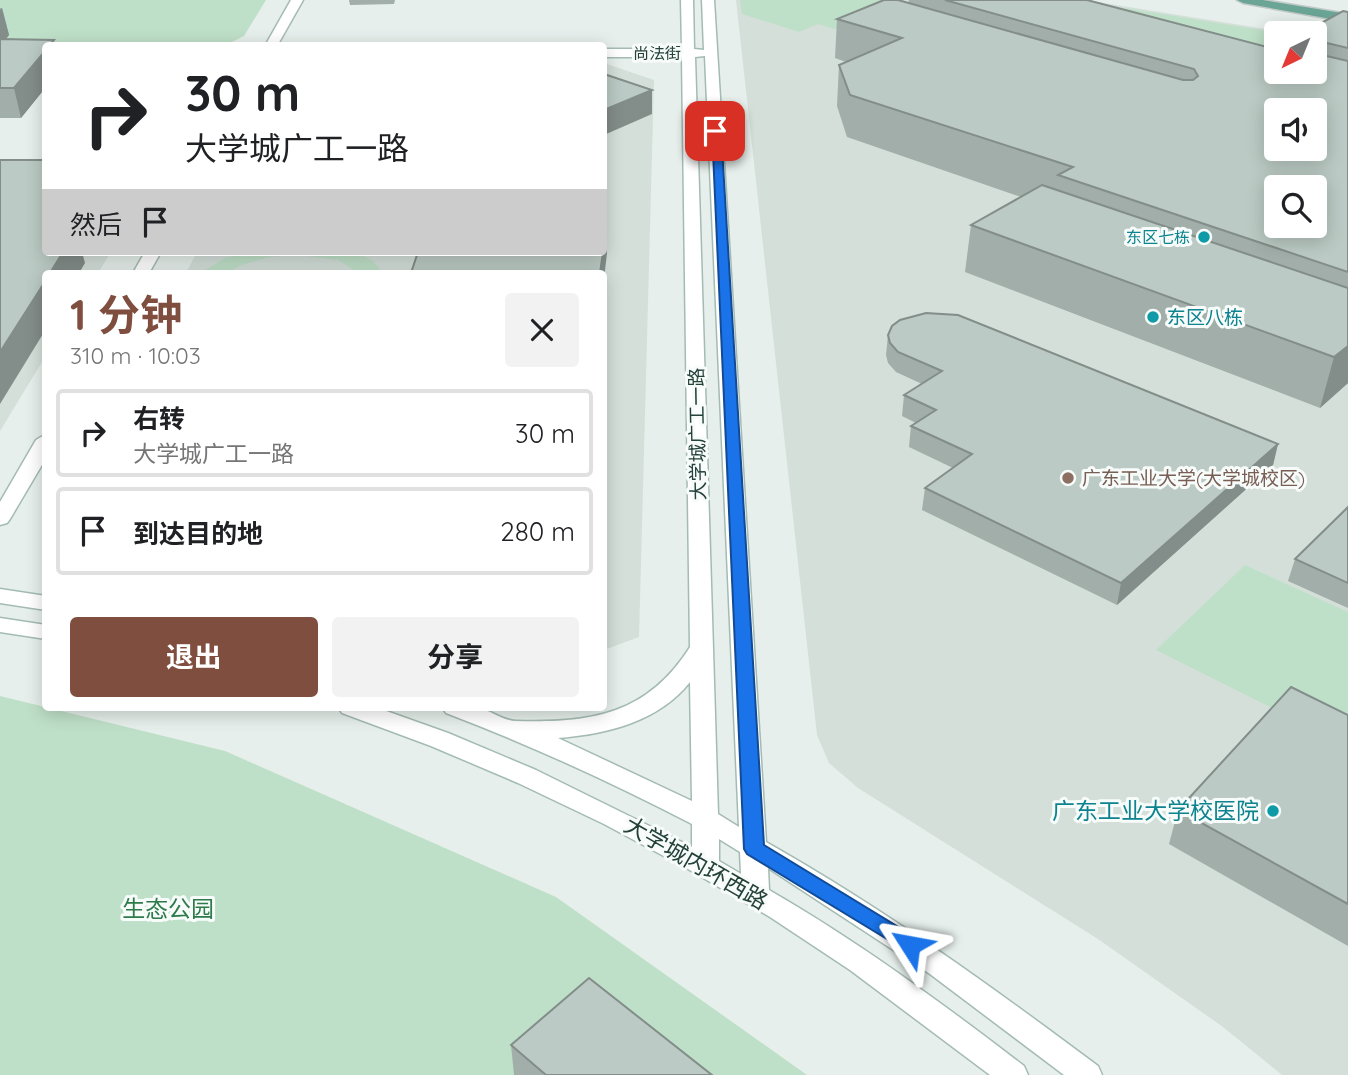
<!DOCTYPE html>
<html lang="zh">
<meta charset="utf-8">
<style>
body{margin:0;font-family:Quicksand,"Noto Sans SC",sans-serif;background:#f2f2f2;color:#202124;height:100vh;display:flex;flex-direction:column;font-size:26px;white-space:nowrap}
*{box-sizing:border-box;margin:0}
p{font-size:23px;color:#757577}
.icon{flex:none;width:38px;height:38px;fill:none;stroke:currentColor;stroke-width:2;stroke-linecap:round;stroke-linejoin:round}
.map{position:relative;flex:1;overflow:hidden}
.drawer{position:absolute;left:42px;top:270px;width:565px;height:441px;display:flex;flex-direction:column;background:#fff;border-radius:7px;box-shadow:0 4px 18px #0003}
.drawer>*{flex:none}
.banner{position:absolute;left:42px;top:42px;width:565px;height:214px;border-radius:7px;box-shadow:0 4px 18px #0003;background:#fff;color:#202124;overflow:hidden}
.needle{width:46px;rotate:223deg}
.fabs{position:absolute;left:1264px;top:21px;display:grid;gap:14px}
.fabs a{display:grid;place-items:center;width:63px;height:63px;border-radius:7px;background:#fff;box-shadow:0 4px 18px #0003;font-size:35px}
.pin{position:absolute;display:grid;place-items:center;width:60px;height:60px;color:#fff;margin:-30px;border-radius:14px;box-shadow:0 4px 10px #0006}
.me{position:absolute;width:77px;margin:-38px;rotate:304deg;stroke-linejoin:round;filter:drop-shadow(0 0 5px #0008)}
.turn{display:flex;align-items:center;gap:24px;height:147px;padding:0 28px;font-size:32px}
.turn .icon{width:91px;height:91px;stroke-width:2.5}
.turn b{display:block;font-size:49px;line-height:60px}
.then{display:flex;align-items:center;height:66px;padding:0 28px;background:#0003;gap:14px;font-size:26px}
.round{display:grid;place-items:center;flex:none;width:74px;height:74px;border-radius:7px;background:#f2f2f2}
.summary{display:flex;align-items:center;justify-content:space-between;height:119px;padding:0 28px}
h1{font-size:42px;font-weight:700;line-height:52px;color:#7f4e3f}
.action{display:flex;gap:14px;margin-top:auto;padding:14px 28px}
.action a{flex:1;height:80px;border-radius:7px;background:#7f4e3f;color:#fff;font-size:28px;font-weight:700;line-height:80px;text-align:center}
.action a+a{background:#f2f2f2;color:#202124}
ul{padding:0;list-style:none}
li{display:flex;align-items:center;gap:21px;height:88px;margin:0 14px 10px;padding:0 14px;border:4px solid #e0e0e0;border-radius:7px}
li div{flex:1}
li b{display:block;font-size:26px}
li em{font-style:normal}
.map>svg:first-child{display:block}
</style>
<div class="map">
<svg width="1348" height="1075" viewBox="0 0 1348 1075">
<rect width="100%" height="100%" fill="#e6efeb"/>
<g fill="#d4dfda" fill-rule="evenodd">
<path d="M736,0H1085L1290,33H1276V72H1314L1348,44V1075H1282L1223,1027L1098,939L858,788L829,763L817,735ZM1276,110H1314V149H1276ZM1276,187H1314V226H1276Z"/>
<path d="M604,63L654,80L639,637L604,650V273H186L197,252H604Z"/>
<path d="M0,248L46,252H111L98,273H46L45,357L0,431Z"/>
</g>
<g fill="#bfe0c8">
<path d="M0,0H266L244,36L232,42L0,43Z"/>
<path d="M740,0H905L834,29L818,24L799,32L742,14Z"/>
<path d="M1075,0L1280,33H1276V72L1280,75Z"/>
<path d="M247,252H356L373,261L383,273H359L338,260L298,255L269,257L242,265L226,273H200L225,258Z"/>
<path d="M1245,565L1348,612V746L1156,650Z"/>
<path d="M0,696L225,751L556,897L807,1075H0Z"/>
</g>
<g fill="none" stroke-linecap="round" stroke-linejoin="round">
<defs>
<g id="secondary">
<path d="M291,0H303L277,46H265Z"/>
<path d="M681,0H693L694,49L704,50L702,0H714L766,842C883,908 991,986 1098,1066L1102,1075H1064L930,974L768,868L769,890C859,942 942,1003 1024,1066L1028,1075H990L850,970L770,917L688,869L604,824L518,783L431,746L342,713L338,707H375L448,733L536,770L692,847V824C611,782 530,745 446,713L442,707C454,707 469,705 480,708C491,711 504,721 516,721C591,723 647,715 690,647L682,57H604V49H682ZM705,56L739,827L718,814L695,57ZM690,682L692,801L558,738C607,734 658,722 690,682ZM719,839L740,852L741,874L719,861Z"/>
<path d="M145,252H161L149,273H133Z"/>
<path d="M46,434V458L10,519L7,523L0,525V502L36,440Z"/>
<path d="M0,589L46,596V610L0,603Z"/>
<path d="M0,618L46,625V639L0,632Z"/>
</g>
<path id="primary" d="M1237,0H1263L1348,14V22L1243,3Z"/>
</defs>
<use href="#secondary" stroke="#a4bbb3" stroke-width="3"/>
<use href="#primary" stroke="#c2cac8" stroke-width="3"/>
<use href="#secondary" fill="#fff" fill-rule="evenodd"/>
<use href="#primary" fill="#6aa596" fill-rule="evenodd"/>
</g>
<g fill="#a1aea9">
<path d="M349,0H395L394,4L350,5Z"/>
<path d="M909,0H1087L1314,72V33L1348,12V383L1320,408L965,272L971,225L1021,197L847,137L837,106L839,65L846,62L835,58L837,19L908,3Z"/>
<path d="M0,8H2L9,35L6,39L46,46V87L21,118H0Z"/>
<path d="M888,335L1278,444L1273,465L1117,605L922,510L925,488L953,468L909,447L911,426L916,423L902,416L904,395L922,384L896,372L888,363L886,355Z"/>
<path d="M1348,507V608L1288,581L1295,559Z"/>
<path d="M1348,715V946L1169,844L1178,810Z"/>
<path d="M511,1045L712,1075H514Z"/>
</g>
<g fill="#838d89">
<path d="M2,8L9,35L0,46V10Z"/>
<path d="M46,50V87L21,118L14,88Z"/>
<path d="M652,90V114L604,135V110Z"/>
<path d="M606,226L607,253L604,279V273H600L603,252H604Z"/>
<path d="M63,252H82L85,263L79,273H50Z"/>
<path d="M46,280V329L0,404V352Z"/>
<path d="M1348,346V383L1320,408L1334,357Z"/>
<path d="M1278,444L1273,465L1117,605L1121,583Z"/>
</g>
<g fill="#bbcac4" stroke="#838d89" stroke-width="2" fill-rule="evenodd">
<path d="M884,0H898L1183,80H1193L1198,76L1194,69L945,0H1087L1275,49L1276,48V72H1314V53L1348,61V272L1058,175L1073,167L850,95L839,65L902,38L837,19ZM1276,110H1314V149H1276ZM1276,187H1314V226H1276Z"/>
<path d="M1343,11L1348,12V48L1314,40V33H1303Z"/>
<path d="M0,39L54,40L49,46H46V50L14,88H0Z"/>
<path d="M604,74L652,90L604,110Z"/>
<path d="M46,156V252H63L50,273H46V280L0,352V160H43Z"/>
<path d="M1042,185L1348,288V346L1334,357L971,225Z"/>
<path d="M604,226H606L604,244Z"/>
<path d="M418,252H603L600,273H411Z"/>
<path d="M926,313L958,315L1278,444L1121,583L925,488L972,454L911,426L936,410L904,395L942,371L898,352L890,343L888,335L892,326L900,320Z"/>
<path d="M1348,507V583L1295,559Z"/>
<path d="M1291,687L1348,715V904L1178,810Z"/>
<path d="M589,978L712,1075H546L511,1045Z"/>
</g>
<path fill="#1a73e8" stroke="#114b97" stroke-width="2" d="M712,129L721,131L764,845L918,939L921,945L918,951L910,953L747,854L744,849Z"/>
<g fill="#0f9aa8" stroke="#f7fbf9" stroke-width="2.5">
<circle cx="1204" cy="237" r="7"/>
<circle cx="1153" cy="317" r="7"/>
<circle cx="1273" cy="811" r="7"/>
</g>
<circle fill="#8d6e63" stroke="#f7fbf9" stroke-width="2.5" cx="1068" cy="478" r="7"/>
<g text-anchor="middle" stroke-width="6" stroke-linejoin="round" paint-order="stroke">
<g font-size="16" fill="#24423a" stroke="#f7fbf9">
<text x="657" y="59">尚法街</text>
</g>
<g font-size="16" fill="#0d838f" stroke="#f7fbf9" text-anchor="end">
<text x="1190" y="243">东区七栋</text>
</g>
<g font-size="19" fill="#0d838f" stroke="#f7fbf9" text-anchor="start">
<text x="1167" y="324">东区八栋</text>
</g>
<g font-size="19" fill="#24423a" stroke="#f7fbf9">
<text transform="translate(697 434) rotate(-91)" y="7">大学城广工一路</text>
</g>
<g font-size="19" fill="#785e54" stroke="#f7fbf9" text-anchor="start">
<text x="1082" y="485">广东工业大学(大学城校区)</text>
</g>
<g font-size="23" fill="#0d838f" stroke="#f7fbf9" text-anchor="end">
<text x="1259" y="819">广东工业大学校医院</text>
</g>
<g font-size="23" fill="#24423a" stroke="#f7fbf9">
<text transform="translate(696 863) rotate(30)" y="8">大学城内环西路</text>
</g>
<g font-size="23" fill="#2d7a4b" stroke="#f7fbf9">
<text x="168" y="917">生态公园</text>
</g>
</g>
</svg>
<div class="fabs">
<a><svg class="needle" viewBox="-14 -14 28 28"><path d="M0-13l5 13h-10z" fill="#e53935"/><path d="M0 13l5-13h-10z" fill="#757577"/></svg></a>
<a><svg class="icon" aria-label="sound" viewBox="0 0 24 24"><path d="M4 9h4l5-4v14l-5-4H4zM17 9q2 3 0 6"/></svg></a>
<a><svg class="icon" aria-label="search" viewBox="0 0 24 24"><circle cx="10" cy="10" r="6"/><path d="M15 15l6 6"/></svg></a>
</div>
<div class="pin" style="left:715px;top:131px;background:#d93025"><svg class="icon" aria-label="arrive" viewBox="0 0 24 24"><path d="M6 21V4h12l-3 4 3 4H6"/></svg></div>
<svg class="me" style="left:910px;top:945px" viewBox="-20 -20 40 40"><path d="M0-17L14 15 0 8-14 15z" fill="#1a73e8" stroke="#fff" stroke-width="4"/></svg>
<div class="banner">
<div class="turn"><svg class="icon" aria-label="right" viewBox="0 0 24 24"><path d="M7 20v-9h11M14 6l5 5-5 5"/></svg><div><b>30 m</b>大学城广工一路</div></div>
<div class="then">然后<svg class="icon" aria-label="arrive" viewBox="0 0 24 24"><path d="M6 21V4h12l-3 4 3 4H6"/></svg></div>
</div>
<section class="drawer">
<div class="summary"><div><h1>1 分钟</h1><p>310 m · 10:03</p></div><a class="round"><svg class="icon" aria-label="close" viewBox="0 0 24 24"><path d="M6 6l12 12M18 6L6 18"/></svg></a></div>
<ul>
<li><svg class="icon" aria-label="right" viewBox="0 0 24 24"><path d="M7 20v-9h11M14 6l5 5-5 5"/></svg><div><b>右转</b><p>大学城广工一路</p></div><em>30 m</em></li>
<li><svg class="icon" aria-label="arrive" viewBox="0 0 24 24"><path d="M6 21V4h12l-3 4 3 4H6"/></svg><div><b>到达目的地</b></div><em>280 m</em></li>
</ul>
<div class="action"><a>退出</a><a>分享</a></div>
</section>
</div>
